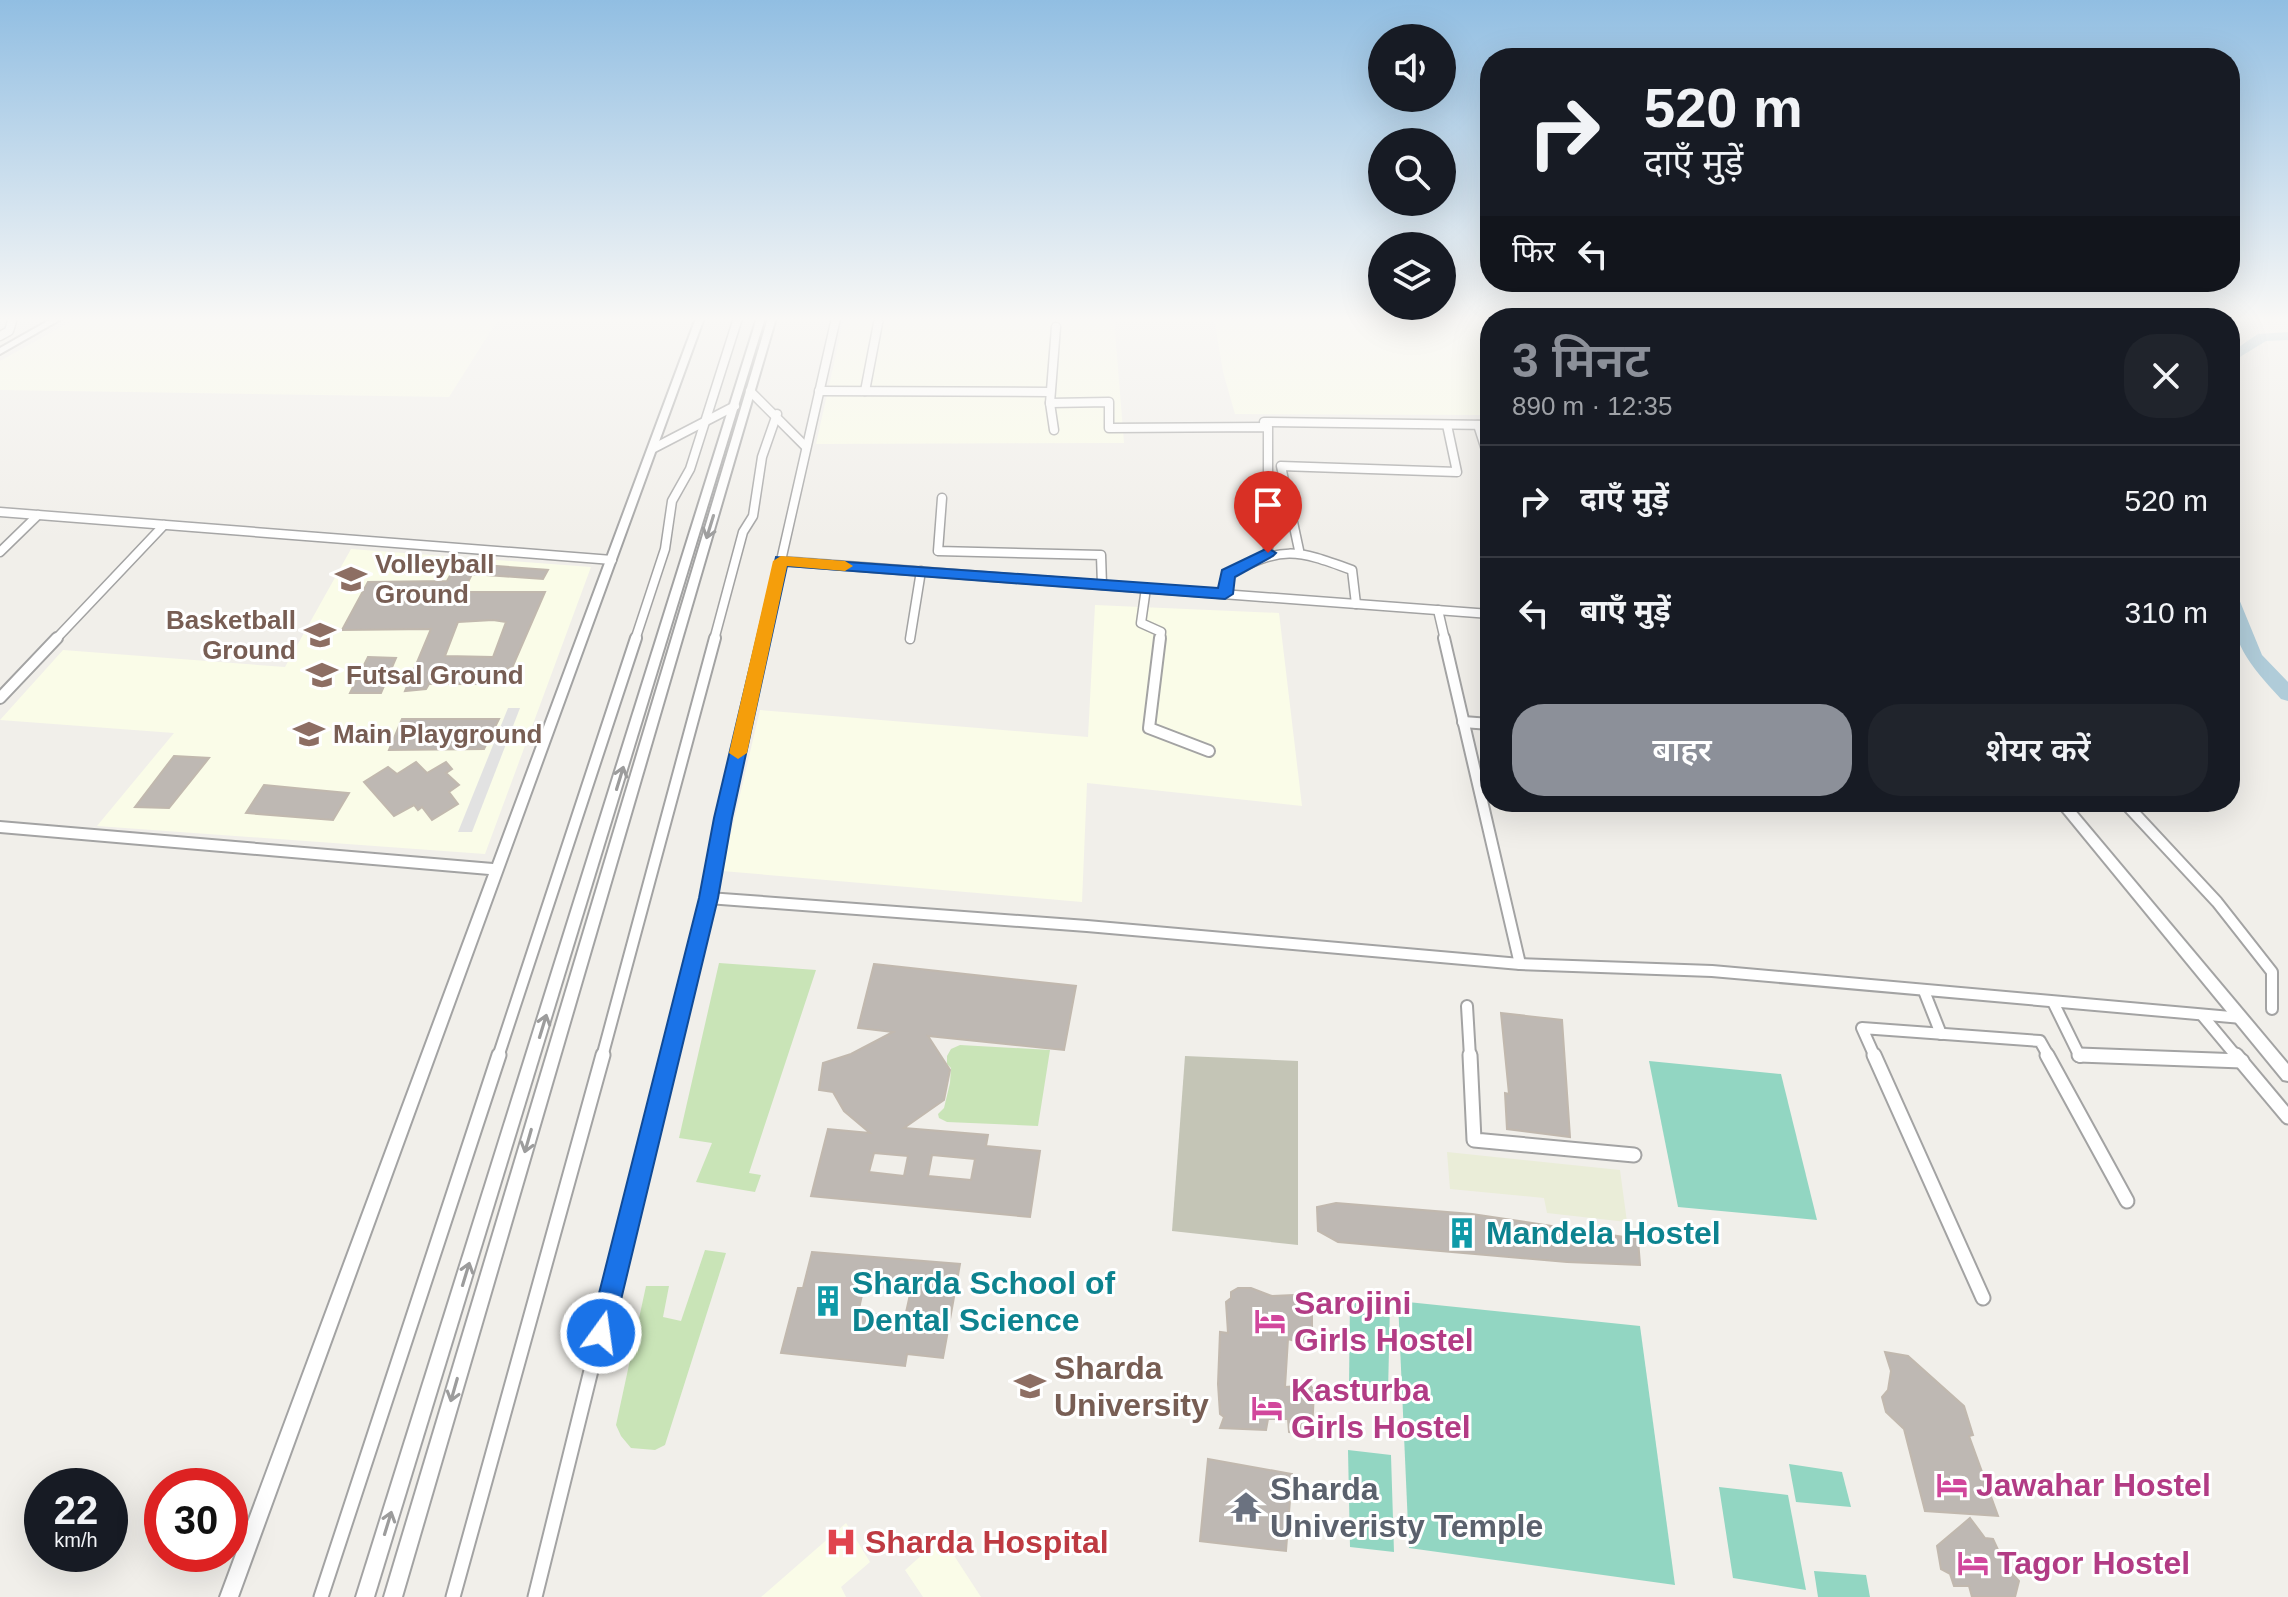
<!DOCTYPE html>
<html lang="hi">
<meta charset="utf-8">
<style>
body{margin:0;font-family:Arial,"Noto Sans Devanagari",sans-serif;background:#20242c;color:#f1f3f6;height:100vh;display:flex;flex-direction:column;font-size:30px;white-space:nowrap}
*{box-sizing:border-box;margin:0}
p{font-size:26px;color:#9ea1a6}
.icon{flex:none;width:44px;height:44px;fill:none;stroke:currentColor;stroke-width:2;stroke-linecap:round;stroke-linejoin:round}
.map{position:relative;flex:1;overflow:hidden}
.details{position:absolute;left:1480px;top:308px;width:760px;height:504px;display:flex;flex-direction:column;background:#171b24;border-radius:32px;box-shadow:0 8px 32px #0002}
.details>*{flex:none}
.guide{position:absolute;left:1480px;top:48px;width:760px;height:244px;border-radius:32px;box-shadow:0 8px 32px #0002;background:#171b24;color:#f1f3f6;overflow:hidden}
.controls{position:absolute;left:1368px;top:24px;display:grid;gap:16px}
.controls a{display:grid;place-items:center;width:88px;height:88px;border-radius:50%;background:#171b24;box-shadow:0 8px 32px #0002;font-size:40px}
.speed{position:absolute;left:24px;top:1468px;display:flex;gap:16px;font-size:40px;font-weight:700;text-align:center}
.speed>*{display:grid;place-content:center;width:104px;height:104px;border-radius:50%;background:#171b24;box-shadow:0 8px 32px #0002;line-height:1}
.speed small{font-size:20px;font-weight:400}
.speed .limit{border:12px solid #d22;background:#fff;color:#111}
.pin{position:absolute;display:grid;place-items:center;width:68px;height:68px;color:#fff;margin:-82px -34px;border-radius:50% 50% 50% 0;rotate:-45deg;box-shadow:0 0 8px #0007}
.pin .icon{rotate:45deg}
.me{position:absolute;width:88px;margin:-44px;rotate:14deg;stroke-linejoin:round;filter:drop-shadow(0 0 6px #0008)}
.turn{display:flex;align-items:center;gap:28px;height:168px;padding:0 32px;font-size:36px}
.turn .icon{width:104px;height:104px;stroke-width:2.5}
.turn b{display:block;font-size:56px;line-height:68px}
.then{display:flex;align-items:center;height:76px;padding:0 32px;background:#0003;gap:16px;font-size:30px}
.round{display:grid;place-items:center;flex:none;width:84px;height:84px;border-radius:32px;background:#20242c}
.head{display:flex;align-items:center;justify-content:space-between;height:136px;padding:0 32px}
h1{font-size:48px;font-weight:600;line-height:60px;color:#8c9099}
.button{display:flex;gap:16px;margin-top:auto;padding:16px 32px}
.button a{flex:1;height:92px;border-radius:32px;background:#8c9099;color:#fff;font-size:32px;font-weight:600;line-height:92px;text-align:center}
.button a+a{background:#20242c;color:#f1f3f6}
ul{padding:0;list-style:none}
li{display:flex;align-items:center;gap:24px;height:112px;padding:0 32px;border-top:2px solid #363941}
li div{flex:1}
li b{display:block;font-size:30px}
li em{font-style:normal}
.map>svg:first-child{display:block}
</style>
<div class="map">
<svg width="2288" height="1597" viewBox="0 0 2288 1597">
<rect width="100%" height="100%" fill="#f1efea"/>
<g fill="#fafce8">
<path d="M77,318H499L449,397L0,390V361Z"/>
<path d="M844,318H1114L1124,443L816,444Z"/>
<path d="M1214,318H1640H1490V415L1235,414L1223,372Z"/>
<path d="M351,549L591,567L485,854L97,826L174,733L0,720L63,650L285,667Z"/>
<path d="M1095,605L1279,613L1302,806L1087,783L1082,902L722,871L760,710L1088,737Z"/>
<path d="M846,1523L870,1562L841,1587L846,1597H761Z"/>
<path d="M942,1537L981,1597H923L905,1570Z"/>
</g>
<path fill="#c4c5b6" d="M1185,1056L1298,1061V1245L1172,1231Z"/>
<path fill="#eaedd8" d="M1447,1152L1620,1170L1627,1222L1547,1213L1544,1198L1450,1189Z"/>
<g fill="#c9e4b7">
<path d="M719,963L816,970L749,1173L761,1175L755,1192L696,1182L712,1143L679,1138Z"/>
<path d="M960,1045L1050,1050L1038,1126L947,1122L939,1118L938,1114L944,1108L950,1083L951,1068L947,1064V1056L951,1049Z"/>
<path d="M705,1250L726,1253L665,1445L655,1450L631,1448L621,1436L616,1425L646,1286H669L663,1317L681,1321Z"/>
</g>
<g fill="#92d6c2">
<path d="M1649,1061L1781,1074L1817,1220L1678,1207Z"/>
<path d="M1350,1298L1390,1304L1388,1393L1349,1387Z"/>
<path d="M1398,1301L1640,1326L1675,1585L1409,1548Z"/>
<path d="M1348,1450L1391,1455L1394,1552L1350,1547Z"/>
<path d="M1789,1464L1842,1472L1851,1507L1796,1502Z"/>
<path d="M1719,1487L1788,1495L1806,1590L1733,1578Z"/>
<path d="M1814,1571L1866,1575L1870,1597H1818Z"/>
</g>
<path fill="#e2e2e2" d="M508,708H520L472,832H458Z"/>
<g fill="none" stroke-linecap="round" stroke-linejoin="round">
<g fill="#b0ccd9" fill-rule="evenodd">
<path d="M2288,332V340L2266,341L2230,363V353L2258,334Z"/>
<path d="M2230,593L2239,599L2262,655L2288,682V701L2281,699C2249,664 2230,643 2230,593Z"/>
</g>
</g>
<g fill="#beb8b3" stroke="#c1b8ae" stroke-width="2" fill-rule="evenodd">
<path d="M457,563L548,570L543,579L472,574L463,592H545L512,668H508L501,684H429L426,689L405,691L431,629L342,630L368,582L447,581ZM493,620L506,622L493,657L445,656L458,622Z"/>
<path d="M368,657L396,658L381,693H350Z"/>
<path d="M402,719H499L484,749L389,750Z"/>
<path d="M174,756L209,758L169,808L135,807Z"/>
<path d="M416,762L427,773L446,762L452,769L446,773L459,785L449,792L458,804L432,820L422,807L418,810L414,805L394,816L364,782L388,767L397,774Z"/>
<path d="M264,785L305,789L349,793L333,820L246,813Z"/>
<path d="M874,964L1076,986L1064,1050L928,1036L950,1070L944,1100L904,1128L988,1135L986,1146L1040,1151L1030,1217L811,1196L828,1129L870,1133L844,1111L833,1092L819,1090L823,1063L851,1054L893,1032L858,1028ZM874,1153L908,1156L904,1176L869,1172ZM932,1155L975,1159L971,1180L928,1176Z"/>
<path d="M1501,1013L1562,1020L1570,1137L1507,1129L1505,1093L1509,1094Z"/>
<path d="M1336,1203L1472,1214L1638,1239L1640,1265L1567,1262L1338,1242L1318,1231L1317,1207Z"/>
<path d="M812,1252L960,1264L943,1358L907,1354L905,1366L781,1353L798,1288H803ZM864,1286L911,1290L905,1317L858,1313Z"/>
<path d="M1238,1288H1251L1272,1296L1294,1295L1312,1308V1346L1288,1339L1285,1387L1310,1385L1314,1391L1312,1433L1301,1435L1289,1432L1288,1419H1268L1266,1430L1220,1428L1224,1417L1220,1414L1218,1384L1220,1332L1228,1333L1226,1302L1231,1298V1292Z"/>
<path d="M1885,1352L1908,1356L1964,1406L1973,1435L1969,1436L1998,1516L1925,1511L1904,1429L1886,1412L1882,1397L1888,1390L1891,1371Z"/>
<path d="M1208,1459L1292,1474L1286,1551L1200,1541Z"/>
<path d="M1970,1518L1985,1538L1993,1539L2006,1567L2019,1581L2015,1597H1972L1969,1586H1954L1950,1574L1941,1569L1937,1546Z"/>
</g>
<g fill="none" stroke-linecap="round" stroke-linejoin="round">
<defs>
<g id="minor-far2">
<path d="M1056,327L1050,403L1109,402V428L1268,427V553"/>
<path d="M0,336L9,331L13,318"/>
<path d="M750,391L806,447"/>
<path d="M819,391L1050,392"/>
<path d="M865,391L879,318"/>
<path d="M1050,403L1054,430"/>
<path d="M1264,422L1490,425"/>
<path d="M1478,425L1490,462"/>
<path d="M654,448L735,406"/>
<path d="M942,498L938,551L1101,555L1102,585"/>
<path d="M0,512L612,560"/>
<path d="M1299,550L1281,466L1457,472L1447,425"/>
<path d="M0,552L38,515"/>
<path d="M781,561L1490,614"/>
<path d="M1146,588L1141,623L1161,632L1160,640"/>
<path d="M1225,594L1228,574C1283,546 1295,549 1352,570L1356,604"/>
<path d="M1438,610L1445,640"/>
<path d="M910,639L921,571"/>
<path d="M55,640L164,525"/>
<path d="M635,640L665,549L672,501L690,469L738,318"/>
<path d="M714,640L743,532L753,516L762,457L777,414"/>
<path d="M763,640L836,318"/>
</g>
<g id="minor-far1">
<path d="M1160,638L1149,728L1209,751"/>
<path d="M1444,638L1520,964"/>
<path d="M0,698L57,638"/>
<path d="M1463,722L1490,724"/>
<path d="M2124,802L2217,902L2272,972V1009"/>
<path d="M708,898L1087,926L1520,964L1712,971L2242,1018"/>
<path d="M1924,991L1941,1034"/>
<path d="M2053,1002L2080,1057"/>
<path d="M1467,1006L1470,1057"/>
<path d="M2202,1015L2237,1057"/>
<path d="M498,1057L636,638"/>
<path d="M602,1057L715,638"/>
<path d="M669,1057L708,898L764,638"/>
<path d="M1875,1057L1862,1028L2040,1041L2049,1057"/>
</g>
<g id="minor">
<path d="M1470,1055L1474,1140L1634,1155"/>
<path d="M1874,1055L1983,1298"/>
<path d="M2047,1055L2127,1201"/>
<path d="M2079,1055L2242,1061"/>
<path d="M2236,1055L2288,1117"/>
<path d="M321,1597L499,1055"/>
<path d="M453,1597L603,1055"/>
<path d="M535,1597L669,1055"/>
</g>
<g id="tertiary">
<path d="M53,318H63L0,354V348Z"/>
<path d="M696,318H704L238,1597H220L489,874L0,832V822L493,864Z"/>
<path d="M757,318H765L374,1597H356Z"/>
<path d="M768,318H776L402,1597H384Z"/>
<path d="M2055,802H2068L2288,1064V1081L2283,1080Z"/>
</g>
</defs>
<use href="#minor-far2" stroke="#a3a3a3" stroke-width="11"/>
<use href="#minor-far1" stroke="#a3a3a3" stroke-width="14"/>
<use href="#minor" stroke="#a3a3a3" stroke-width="17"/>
<use href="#tertiary" stroke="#a3a3a3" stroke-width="4"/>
<use href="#minor-far2" stroke="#fff" stroke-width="8"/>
<use href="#minor-far1" stroke="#fff" stroke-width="10"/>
<use href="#minor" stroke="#fff" stroke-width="13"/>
<use href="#tertiary" fill="#fff" fill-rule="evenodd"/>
</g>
<defs><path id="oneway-shaft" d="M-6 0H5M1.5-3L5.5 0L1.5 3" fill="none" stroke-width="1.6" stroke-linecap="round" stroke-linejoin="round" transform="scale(2)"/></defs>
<g stroke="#9c9c9c">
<use href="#oneway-shaft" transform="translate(710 527) rotate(107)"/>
<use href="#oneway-shaft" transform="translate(620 778) rotate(-73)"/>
<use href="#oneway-shaft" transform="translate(543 1026) rotate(-73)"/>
<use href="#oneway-shaft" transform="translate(528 1141) rotate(106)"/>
<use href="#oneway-shaft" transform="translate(466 1274) rotate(-73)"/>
<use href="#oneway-shaft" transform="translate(454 1390) rotate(106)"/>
<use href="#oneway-shaft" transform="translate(388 1523) rotate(-73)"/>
</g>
<linearGradient id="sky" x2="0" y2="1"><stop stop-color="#91bee2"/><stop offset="0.59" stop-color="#f9f8f6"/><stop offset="1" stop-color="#f9f8f6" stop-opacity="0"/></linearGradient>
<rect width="2288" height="541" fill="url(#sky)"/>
<path fill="#1a73e8" stroke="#114b97" stroke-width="2" d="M1268,548L1276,553L1273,556L1235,577L1233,594L1225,599L787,566L732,818L718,898L613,1333L609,1342L601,1346L592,1342L589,1333L699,898L714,818L776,557L1218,588L1222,570Z"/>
<path fill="#f59e0b" d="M781,556L845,561L853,566L845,571L787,566L747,753L738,759L729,753L773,561Z"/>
<defs>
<symbol id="university-bare" viewBox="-9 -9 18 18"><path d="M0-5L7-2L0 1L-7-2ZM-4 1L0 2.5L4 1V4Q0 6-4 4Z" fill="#8d6e63" stroke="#fff" stroke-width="2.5" paint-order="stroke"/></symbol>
<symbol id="building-bare" viewBox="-9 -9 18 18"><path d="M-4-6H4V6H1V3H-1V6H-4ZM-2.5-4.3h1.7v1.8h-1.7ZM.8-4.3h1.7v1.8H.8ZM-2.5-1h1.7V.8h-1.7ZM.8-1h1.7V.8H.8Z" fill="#0f9aa8" stroke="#fff" stroke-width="2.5" paint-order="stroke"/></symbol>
<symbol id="hotel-bare" viewBox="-9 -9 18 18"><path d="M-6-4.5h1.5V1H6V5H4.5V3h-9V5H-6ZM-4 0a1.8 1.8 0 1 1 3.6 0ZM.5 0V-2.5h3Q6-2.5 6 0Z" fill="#d1479c" stroke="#fff" stroke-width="2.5" paint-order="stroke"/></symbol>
<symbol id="temple-bare" viewBox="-9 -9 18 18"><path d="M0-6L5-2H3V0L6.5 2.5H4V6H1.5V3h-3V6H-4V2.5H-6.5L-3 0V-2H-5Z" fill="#6b7280" stroke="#fff" stroke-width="2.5" paint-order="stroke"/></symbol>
<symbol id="hospital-bare" viewBox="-9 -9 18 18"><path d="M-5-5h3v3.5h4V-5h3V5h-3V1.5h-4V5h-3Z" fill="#e0444e" stroke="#fff" stroke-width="2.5" paint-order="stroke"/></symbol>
</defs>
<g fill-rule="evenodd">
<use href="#university-bare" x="329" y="557" width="44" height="44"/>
<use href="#university-bare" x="298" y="613" width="44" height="44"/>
<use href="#university-bare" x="300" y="653" width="44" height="44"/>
<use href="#university-bare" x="287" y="712" width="44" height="44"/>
<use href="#building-bare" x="1440" y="1211" width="44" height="44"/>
<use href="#building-bare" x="806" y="1279" width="44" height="44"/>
<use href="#hotel-bare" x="1248" y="1299" width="44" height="44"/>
<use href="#university-bare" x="1008" y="1364" width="44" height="44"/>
<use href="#hotel-bare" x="1245" y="1386" width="44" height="44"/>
<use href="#hotel-bare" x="1930" y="1463" width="44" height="44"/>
<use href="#temple-bare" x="1224" y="1485" width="44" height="44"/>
<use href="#hospital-bare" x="819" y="1520" width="44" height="44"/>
<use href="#hotel-bare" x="1951" y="1541" width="44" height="44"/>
</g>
<g text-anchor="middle" stroke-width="6" stroke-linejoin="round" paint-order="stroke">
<g font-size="26" font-weight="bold" fill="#785e54" stroke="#fff" text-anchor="start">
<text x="375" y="573">Volleyball<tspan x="375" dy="30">Ground</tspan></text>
<text x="296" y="629" text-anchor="end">Basketball<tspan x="296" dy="30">Ground</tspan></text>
<text x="346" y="684">Futsal Ground</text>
<text x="333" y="743">Main Playground</text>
</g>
<g font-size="32" font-weight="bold" fill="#0d838f" stroke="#fff" text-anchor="start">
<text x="1486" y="1244">Mandela Hostel</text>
<text x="852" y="1294">Sharda School of<tspan x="852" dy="37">Dental Science</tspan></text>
</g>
<g font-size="32" font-weight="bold" fill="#b23c85" stroke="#fff" text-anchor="start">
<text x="1294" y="1314">Sarojini<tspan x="1294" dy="37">Girls Hostel</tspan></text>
<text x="1291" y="1401">Kasturba<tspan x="1291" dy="37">Girls Hostel</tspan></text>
<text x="1976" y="1496">Jawahar Hostel</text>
<text x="1997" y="1574">Tagor Hostel</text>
</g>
<g font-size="32" font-weight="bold" fill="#785e54" stroke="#fff" text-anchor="start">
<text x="1054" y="1379">Sharda<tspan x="1054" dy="37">University</tspan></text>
</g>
<g font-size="32" font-weight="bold" fill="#5b616d" stroke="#fff" text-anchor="start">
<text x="1270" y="1500">Sharda<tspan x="1270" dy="37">Univeristy Temple</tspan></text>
</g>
<g font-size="32" font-weight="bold" fill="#be3a42" stroke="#fff" text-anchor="start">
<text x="865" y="1553">Sharda Hospital</text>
</g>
</g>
</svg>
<div class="controls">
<a><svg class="icon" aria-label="sound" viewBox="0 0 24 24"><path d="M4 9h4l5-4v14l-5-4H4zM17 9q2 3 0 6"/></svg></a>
<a><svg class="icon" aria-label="search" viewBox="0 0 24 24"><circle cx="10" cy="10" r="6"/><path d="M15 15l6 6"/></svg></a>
<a><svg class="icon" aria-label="layers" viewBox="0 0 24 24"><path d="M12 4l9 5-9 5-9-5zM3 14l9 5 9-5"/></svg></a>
</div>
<div class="speed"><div>22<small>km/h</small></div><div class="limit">30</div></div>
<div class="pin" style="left:1268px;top:553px;background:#d93025"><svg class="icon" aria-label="arrive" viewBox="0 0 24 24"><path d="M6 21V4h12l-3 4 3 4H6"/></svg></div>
<svg class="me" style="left:601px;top:1333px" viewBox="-20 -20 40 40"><circle r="17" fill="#1a73e8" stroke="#fff" stroke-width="3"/><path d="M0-11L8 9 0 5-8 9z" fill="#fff"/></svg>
<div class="guide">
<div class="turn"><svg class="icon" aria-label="right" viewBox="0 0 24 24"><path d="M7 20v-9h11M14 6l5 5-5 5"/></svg><div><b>520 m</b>दाएँ मुड़ें</div></div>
<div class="then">फिर<svg class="icon" aria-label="left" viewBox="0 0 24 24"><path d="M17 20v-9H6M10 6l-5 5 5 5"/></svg></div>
</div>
<section class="details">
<div class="head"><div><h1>3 मिनट</h1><p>890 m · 12:35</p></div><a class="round"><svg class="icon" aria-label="close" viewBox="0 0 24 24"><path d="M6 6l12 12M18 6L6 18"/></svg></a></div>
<ul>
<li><svg class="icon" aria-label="right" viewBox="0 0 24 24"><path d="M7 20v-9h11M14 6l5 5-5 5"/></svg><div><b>दाएँ मुड़ें</b></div><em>520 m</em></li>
<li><svg class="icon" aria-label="left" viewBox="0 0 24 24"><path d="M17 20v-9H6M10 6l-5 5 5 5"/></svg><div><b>बाएँ मुड़ें</b></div><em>310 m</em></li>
</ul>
<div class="button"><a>बाहर</a><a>शेयर करें</a></div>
</section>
</div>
